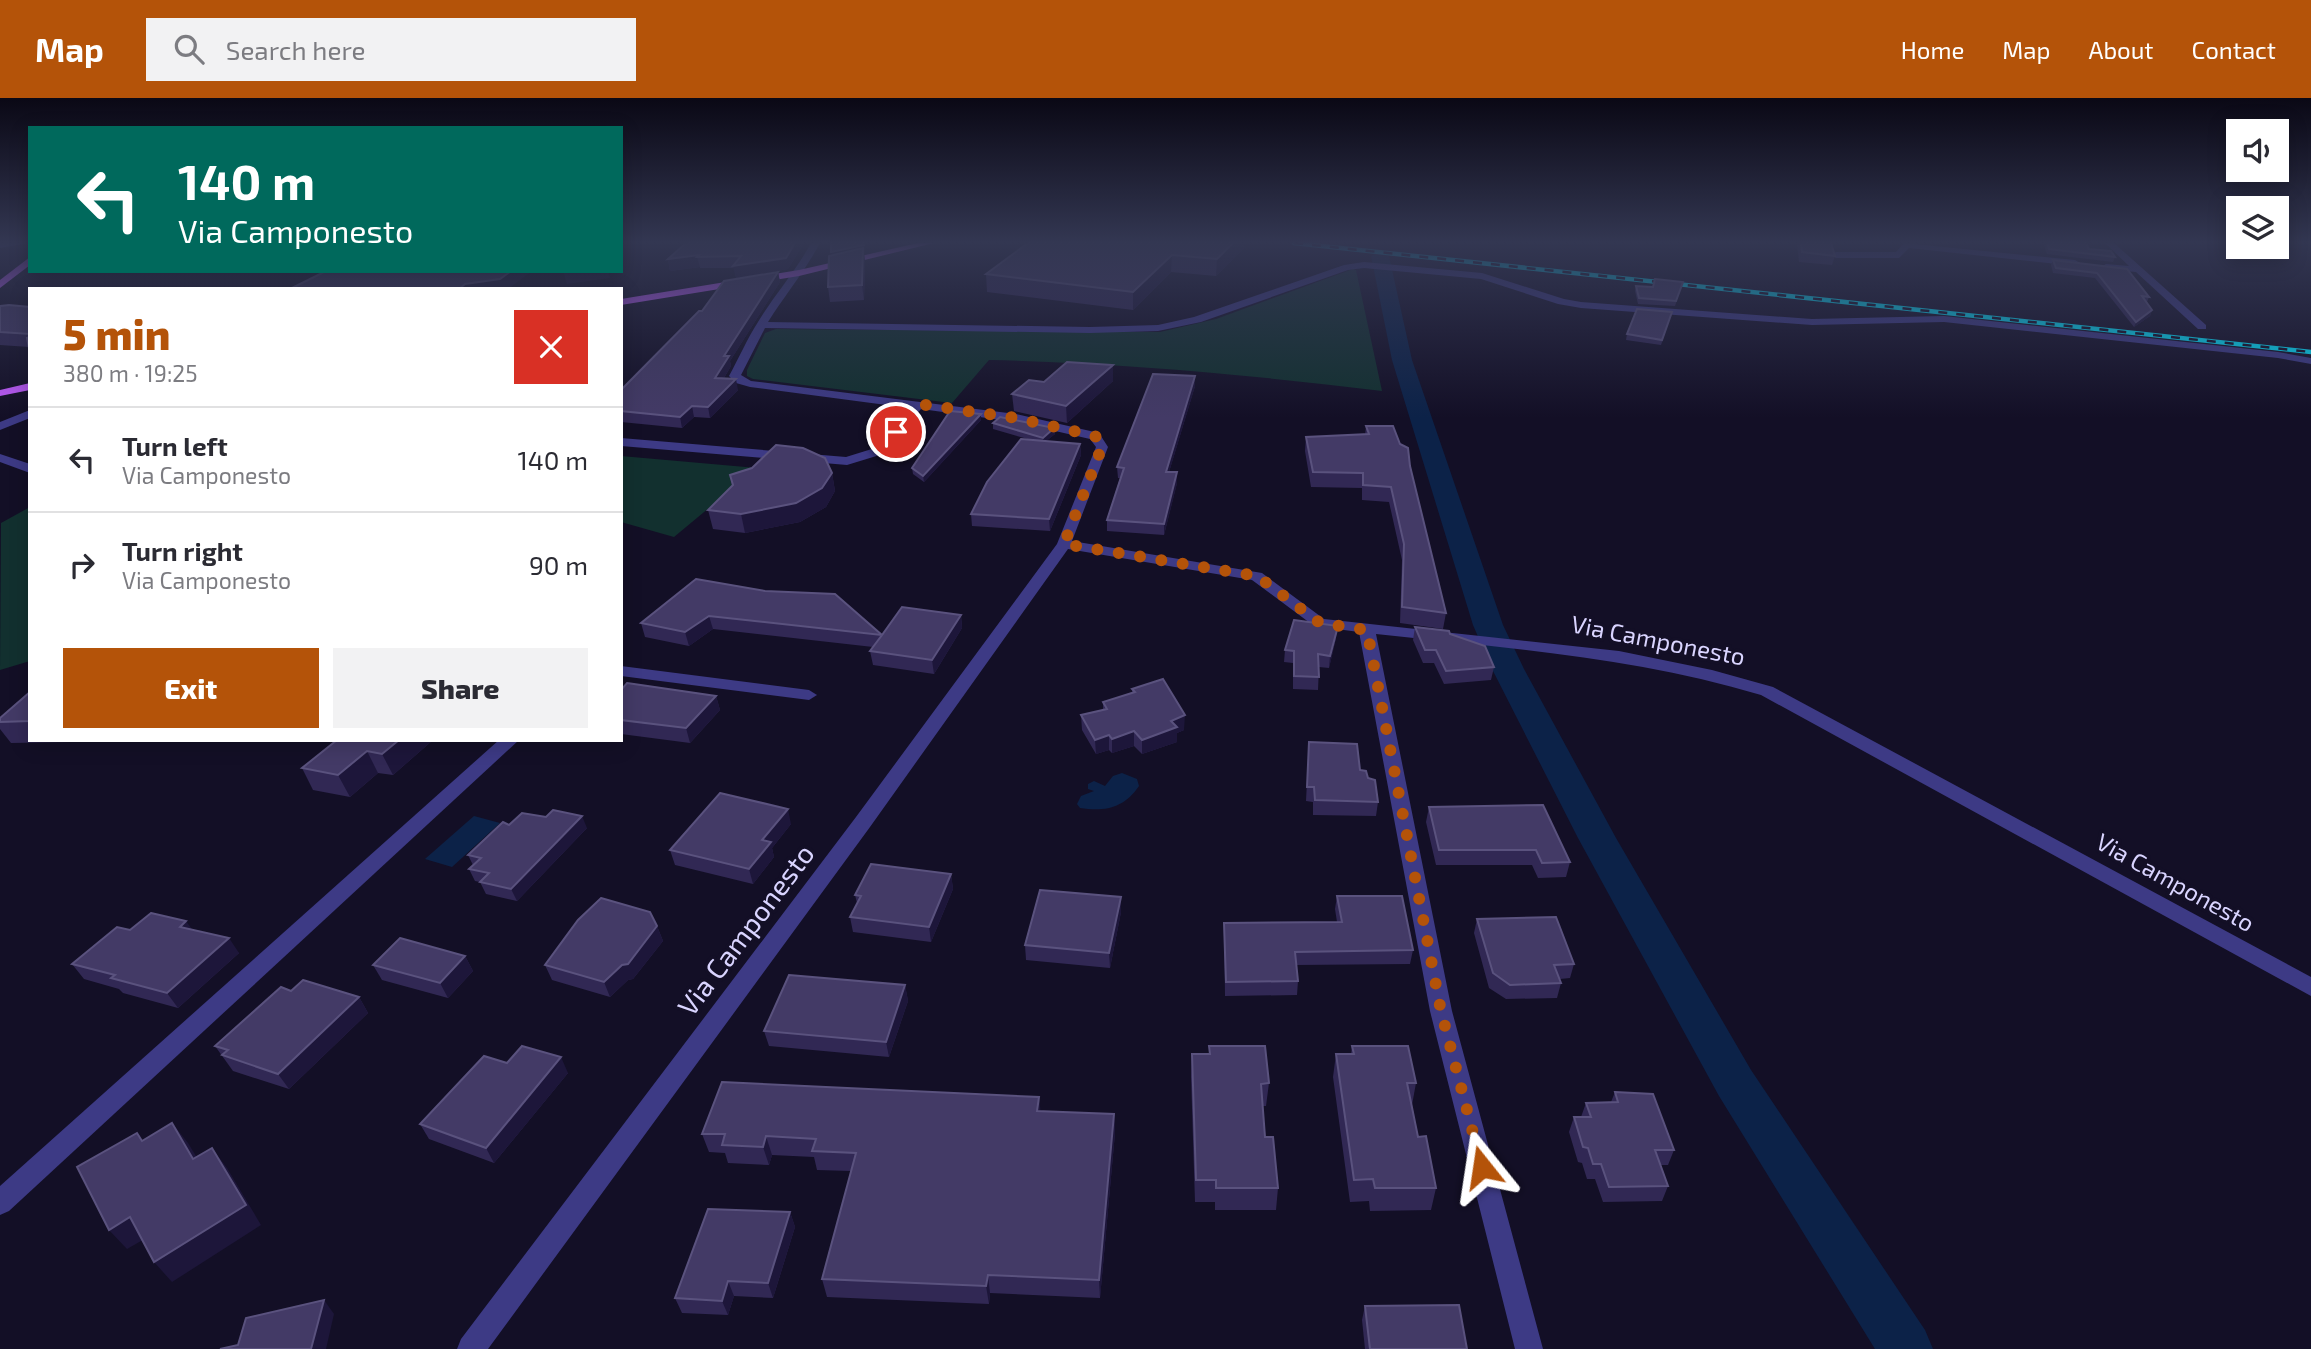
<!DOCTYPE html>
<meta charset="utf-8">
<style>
body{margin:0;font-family:"Exo 2",sans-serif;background:#f2f2f3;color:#2b2b33;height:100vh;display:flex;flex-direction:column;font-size:26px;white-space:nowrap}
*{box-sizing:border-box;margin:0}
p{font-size:23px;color:#7c7c81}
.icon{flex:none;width:38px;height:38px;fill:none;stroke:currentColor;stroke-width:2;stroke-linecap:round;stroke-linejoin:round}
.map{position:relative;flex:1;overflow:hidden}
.panel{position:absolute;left:28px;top:189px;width:595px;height:455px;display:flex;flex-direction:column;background:#fff;border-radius:0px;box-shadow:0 4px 18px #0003}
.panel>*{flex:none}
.hud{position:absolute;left:28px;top:28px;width:595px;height:147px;border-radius:0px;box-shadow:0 4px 18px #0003;background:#00695c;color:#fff;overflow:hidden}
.controls{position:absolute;left:2226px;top:21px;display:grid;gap:14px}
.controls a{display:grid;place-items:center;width:63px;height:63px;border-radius:0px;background:#fff;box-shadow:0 4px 18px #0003;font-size:35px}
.pin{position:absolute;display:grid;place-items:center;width:60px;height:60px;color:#fff;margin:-30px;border:4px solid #fff;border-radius:50%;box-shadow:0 2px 7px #0007}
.me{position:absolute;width:77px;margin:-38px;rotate:345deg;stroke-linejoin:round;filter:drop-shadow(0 0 5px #0008)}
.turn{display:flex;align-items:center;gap:24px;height:147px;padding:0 35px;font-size:32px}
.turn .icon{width:91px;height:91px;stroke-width:2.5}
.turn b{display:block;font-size:49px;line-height:60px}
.round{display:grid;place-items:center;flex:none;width:74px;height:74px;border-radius:0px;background:#f2f2f3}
.head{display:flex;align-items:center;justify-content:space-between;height:119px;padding:0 35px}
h1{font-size:42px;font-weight:800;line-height:52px;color:#b45309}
.primary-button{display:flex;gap:14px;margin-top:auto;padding:14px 35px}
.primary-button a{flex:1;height:80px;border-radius:0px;background:#b45309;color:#fff;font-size:28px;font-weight:800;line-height:80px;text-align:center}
.primary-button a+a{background:#f2f2f3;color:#2b2b33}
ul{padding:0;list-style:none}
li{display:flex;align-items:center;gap:21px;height:105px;padding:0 35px;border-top:2px solid #e1e1e2}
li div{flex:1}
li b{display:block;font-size:26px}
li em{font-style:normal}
header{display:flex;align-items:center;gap:42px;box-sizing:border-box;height:98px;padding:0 35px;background:#b45309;color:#fff}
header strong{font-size:33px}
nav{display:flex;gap:38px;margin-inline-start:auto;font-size:24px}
.search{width:490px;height:63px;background:#f2f2f3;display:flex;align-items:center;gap:18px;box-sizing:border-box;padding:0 24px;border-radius:0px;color:#7c7c81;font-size:26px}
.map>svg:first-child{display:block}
</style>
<header>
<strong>Map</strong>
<div class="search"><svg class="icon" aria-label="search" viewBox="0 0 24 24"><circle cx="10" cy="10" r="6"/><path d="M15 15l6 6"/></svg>Search here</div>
<nav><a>Home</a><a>Map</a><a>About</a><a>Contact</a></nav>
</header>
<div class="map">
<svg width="2311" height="1251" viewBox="0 0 2311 1251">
<rect width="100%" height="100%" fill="#130f26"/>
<g fill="#12302f">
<path d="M1353,171L1356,172L1382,293C1251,277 1120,265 989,262L952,305L753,281L747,278V272L765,235L776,231L1160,234L1216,221Z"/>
<path d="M621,358L757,370L674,439L621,424Z"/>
<path d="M30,409V563L0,572L1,425Z"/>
</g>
<g fill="#0c2248">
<path d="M1122,675L1137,681L1139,688C1124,710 1105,714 1080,710L1077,706L1081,698L1094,693L1088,691V686L1094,683L1105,688L1113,678Z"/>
<path d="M474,718L500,725L452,769L425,761Z"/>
</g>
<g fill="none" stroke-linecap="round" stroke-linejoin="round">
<path fill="#0c2248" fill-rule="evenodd" d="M1380,153L1389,158L1412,262L1503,527L1524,571L1616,740L1751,972L1925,1232L1933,1251H1875L1719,998L1578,740L1492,571L1473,527L1392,262L1371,158Z"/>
<g fill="#3d3a85" fill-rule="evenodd">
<path d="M0,145H28L0,150Z"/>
<path d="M811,145H820C805,173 785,197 768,224L1090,229L1158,227L1194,219L1344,167L1364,164L1482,175L1564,201L1581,204L1812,221L1944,218L2278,254L2311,260V266L2278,260L1944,224L1812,227L1581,210L1558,206L1481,181L1364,170L1348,172L1201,224L1158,233L1090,235L765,230L741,277L751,283L1016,316L1099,335L1108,349L1072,443L1262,475L1324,521L1619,553L1712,572L1773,589L2311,879V898L1761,597C1634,559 1507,550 1376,536L1452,913L1543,1251H1515L1430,913L1359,534L1314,528L1252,482L1068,451L870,729L488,1251H457L461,1241L856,719L1057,446L1096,349L1090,341L1016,324L921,311L883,356L847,367L621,348V340L846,359L875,350L909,310L750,289L736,285L729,278C739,260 747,241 758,224C775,196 796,173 811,145Z"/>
<path d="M1904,145L2075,162L2080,165L2075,168L1909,150L1899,160H1836L1831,157L1836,154H1896Z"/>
<path d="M2105,145H2114L2206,227V231H2198L2136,174L2103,171L2101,169L2106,166L2129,168Z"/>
<path d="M30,312V320L0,332V324Z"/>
<path d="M0,356L30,366V375L0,364Z"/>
<path d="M621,568L809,592L817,597L809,602L621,578Z"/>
<path d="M499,642H519L9,1113L0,1117V1088Z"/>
</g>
<g fill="#c25bff" fill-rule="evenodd">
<path d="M918,145H934L799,178L621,207V201L799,172Z"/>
<path d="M30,159V167L0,190V182Z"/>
<path d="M30,285V292L0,298V292Z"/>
</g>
<defs>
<path id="rail" d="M1294,145L2311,254"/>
</defs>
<use href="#rail" stroke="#00e5ff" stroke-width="4.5"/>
<use href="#rail" stroke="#130f26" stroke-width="2.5" stroke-dasharray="9" stroke-linecap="butt"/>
</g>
<g fill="#312854">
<path d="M804,145L788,171L736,180L734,170H700V169L670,173L668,161Z"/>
<path d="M1797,145H1831L1835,158L1832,167L1799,164Z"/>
<path d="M2043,145H2086L2089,151L2115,159L2113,164L2047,156Z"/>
<path d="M1244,150L1216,178L1171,174L1133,212L987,194L986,176Z"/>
<path d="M865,154L864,155L865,165L864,202L830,204L828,189L829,158Z"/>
<path d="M2053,162L2127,171L2149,199L2147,204L2152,212L2150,218L2134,229L2095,180L2053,175L2051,167Z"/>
<path d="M778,174L780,184L730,263L731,268L724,280L738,292L710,320L694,319L682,330L621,324V292L702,213Z"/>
<path d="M1683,184L1675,208L1638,206L1635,193L1636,188L1653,189Z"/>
<path d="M0,208L30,209V251L29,249L0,247Z"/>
<path d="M1672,214L1661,247L1626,242L1627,236Z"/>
<path d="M1113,283L1067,325L1014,313L1012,296L1044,284Z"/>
<path d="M1195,288L1169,374H1177V385L1164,437L1107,433V422L1120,380H1118L1117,369Z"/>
<path d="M981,316V322L924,384L913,376L912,370Z"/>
<path d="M993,325L1054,330L1055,336L1046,343L1080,346L1081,357L1050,433L972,428L971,416L1031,342L993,331Z"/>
<path d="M1366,328L1410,368L1446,515L1443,531L1400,525L1402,462L1389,404L1362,402V390L1311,389L1305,353L1306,339L1365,337Z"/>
<path d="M832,375L835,393L826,409L800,424L745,435L713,431L708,412L732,388L730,377Z"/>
<path d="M696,481L882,537L961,517L962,530L934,576L873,567L870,553L873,549L713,531L689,548L645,539L641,525Z"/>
<path d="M1415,529L1450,536L1494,569L1491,582L1444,586L1434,565H1423L1413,542Z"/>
<path d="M1336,540L1329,570L1319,569L1318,592L1293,591V565L1284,564L1285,552Z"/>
<path d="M1132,591L1184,632L1177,635V644L1142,656L1134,648L1112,655L1109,652L1096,656L1082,632L1081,617L1103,612V604L1132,595Z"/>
<path d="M621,592L716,598L720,612L690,645L621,636Z"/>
<path d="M30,594V642H189L11,645L0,631V620Z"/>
<path d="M337,642H433L393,677L378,675L350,699L313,692L302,670Z"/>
<path d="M1309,644L1360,672L1378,704L1376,718L1313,717V704L1306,703Z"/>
<path d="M1429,709L1570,764L1566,779L1538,780L1532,767H1436L1426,724Z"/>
<path d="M791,726L772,750L774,759L753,786L675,767L670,752Z"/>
<path d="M509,727L587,730L517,803L486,796L480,784L475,783L469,771L473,767L468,757Z"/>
<path d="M951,776L953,791L931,844L853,834L850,819L857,805L855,797Z"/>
<path d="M1337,798L1413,852L1410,866L1296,867L1298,883L1297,897L1225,898L1224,825L1337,824L1335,811Z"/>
<path d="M1121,814L1110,870L1026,862L1025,847Z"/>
<path d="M1477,821L1574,866L1570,880L1560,881L1561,885L1557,900L1506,901L1489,890L1474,835Z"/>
<path d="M657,828L663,843L633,881L628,882L610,899L552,882L545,867Z"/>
<path d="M192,831L239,855L178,910L123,895L119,891L84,881L72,866L130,832Z"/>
<path d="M465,858L473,873L448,900L382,882L373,867Z"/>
<path d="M905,887L908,903L889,959L769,948L764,933Z"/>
<path d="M291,893L359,899L368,915L289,991L233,973L215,948Z"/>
<path d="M1352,948L1416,985L1412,1007L1418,1039L1436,1090L1431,1112L1370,1113L1369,1103L1350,1104L1333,979L1336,956H1351Z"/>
<path d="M1192,956L1269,985L1266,1008H1263L1265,1039L1278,1090L1276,1112H1215V1104H1195L1191,979Z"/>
<path d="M507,965L568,975L494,1065L429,1041L420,1026Z"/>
<path d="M1615,994L1674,1052L1668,1067H1661L1668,1088L1662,1103L1603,1104L1595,1081H1587L1582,1065L1578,1064L1569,1034L1574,1019H1581L1586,1005L1611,1004Z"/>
<path d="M1039,999L1040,1013L1114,1016L1115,1035L1100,1200L990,1195L989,1206L827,1199L822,1181L851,1073L817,1072L814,1059L772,1057L769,1067L728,1065L725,1055L709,1054L702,1036Z"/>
<path d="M790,1114L795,1129L773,1200L734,1198L728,1217L682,1215L675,1200Z"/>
<path d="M1365,1208L1467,1251H1365L1362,1222Z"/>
</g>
<g fill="#1d163a">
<path d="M795,145H804L788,171L736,180L733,168Z"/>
<path d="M865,145V154L864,155L865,165L864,202L862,187L832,162L831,154Z"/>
<path d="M1233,145H1244V150L1216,178L1217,161Z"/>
<path d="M699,157L697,159L700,169L670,173L668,161Z"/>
<path d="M1172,157L1171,174L1133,212V194Z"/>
<path d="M511,173H532L508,191H459L465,186Z"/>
<path d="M563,173H608L610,180L567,186Z"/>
<path d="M778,174L780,184L730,263L731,268L718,290L715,280L724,258Z"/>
<path d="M2152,212L2150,218L2134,229L2136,224Z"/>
<path d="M1113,267V283L1067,325L1066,308Z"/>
<path d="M1195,278V288L1166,384V374Z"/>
<path d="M736,281L738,292L710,320L708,309Z"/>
<path d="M692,308L694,319L682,330L680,319Z"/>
<path d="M981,316V322L924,384L923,378Z"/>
<path d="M1054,330L1055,336L1043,346V340Z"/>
<path d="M1080,346L1081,357L1050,433L1049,421Z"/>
<path d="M1177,374V385L1164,437V426Z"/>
<path d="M832,375L835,393L826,409L800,424L745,435L741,416Z"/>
<path d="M961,517L962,530L934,576L932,562Z"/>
<path d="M709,518L713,531L689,548L685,534Z"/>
<path d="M1338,528L1336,540L1329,570L1330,558Z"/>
<path d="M716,598L720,612L690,645L686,630Z"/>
<path d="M1185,617L1184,632L1177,635V644L1142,656V642L1171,623Z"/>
<path d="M1134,633V648L1112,655V641Z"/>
<path d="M1109,637V652L1096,656L1095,642Z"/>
<path d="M399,642H433L393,677L382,656Z"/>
<path d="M367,653L378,675L350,699L338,677Z"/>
<path d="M788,711L791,726L772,750L774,759L753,786L749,771L762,742Z"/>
<path d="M582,718L587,730L517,803L511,791Z"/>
<path d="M951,776L953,791L931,844L929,829Z"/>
<path d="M1121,799V814L1110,870L1109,855Z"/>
<path d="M186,823L197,838L180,829Z"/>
<path d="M657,828L663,843L633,881L628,882L610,899L604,884Z"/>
<path d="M229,840L239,855L178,910L167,895Z"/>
<path d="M465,858L473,873L448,900L440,885Z"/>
<path d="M905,887L908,903L889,959L886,944Z"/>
<path d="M359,899L368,915L289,991L278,976Z"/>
<path d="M561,959L568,975L494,1065L486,1050Z"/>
<path d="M1039,999L1041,1017L1037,1013Z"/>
<path d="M1114,1016L1115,1035L1100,1200L1099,1182Z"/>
<path d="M172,1025L188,1045L210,1081L193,1061Z"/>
<path d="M766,1038L772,1057L769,1067L763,1049Z"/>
<path d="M212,1050L227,1070L261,1127L172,1184L154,1164Z"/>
<path d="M790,1114L795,1129L773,1200L768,1185Z"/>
<path d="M130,1119L148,1139L127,1151L109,1132Z"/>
<path d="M988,1177L990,1195L989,1206L986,1188Z"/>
<path d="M728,1183L734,1198L728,1217L722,1203Z"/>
<path d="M324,1202L334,1216L326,1251H311Z"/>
</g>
<g fill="#433a66" stroke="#5a527e" stroke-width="2">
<path d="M686,145H795L786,160L733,168L741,158L697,159L699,157L668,161Z"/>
<path d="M831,145H864V147L831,154Z"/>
<path d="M1028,145H1233L1217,161L1172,157L1133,194L986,176Z"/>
<path d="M1801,145H1831L1835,158L1802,154Z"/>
<path d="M2047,145H2086L2089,151L2111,153L2115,159L2049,151Z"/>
<path d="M863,150L862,187L828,189L829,158Z"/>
<path d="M2053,162L2127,171L2149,199L2142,198L2152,212L2136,224L2097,175L2056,170Z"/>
<path d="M326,173H511L500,181L465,186L459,191H290Z"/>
<path d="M778,174L724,258H729L715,280L736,281L708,309L692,308L680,319L621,313V292L699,213H702L724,183Z"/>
<path d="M1655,181L1683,184L1676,203L1639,200L1636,188L1653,189Z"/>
<path d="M9,207L30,209V236L0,234V208Z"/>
<path d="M1637,211L1672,214L1662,242L1627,236Z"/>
<path d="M30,239V250H29L27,240Z"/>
<path d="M1067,264L1113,267L1066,308L1012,296L1029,282L1044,284Z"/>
<path d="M1153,276L1195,278L1166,374H1177L1164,426L1107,422L1124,370L1117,369Z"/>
<path d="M950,313L981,316L923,378L912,370Z"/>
<path d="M1000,319L1054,330L1043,340L993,325Z"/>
<path d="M1366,328H1393L1400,346L1408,350L1410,368L1446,515L1402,509L1404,446L1391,389L1363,387V375L1313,374L1306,339L1369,336Z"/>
<path d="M1021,341L1080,346L1049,421L971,416L987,384Z"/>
<path d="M776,347L803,350L825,360L832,375L822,390L796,405L741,416L708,412L733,387L730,377L752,370Z"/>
<path d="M696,481L765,493L835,496L882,537L902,509L961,517L932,562L870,553L882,537L709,518L685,534L641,525Z"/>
<path d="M1294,522L1338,528L1330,558L1318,556L1319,579L1294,578V553L1285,552Z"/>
<path d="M1415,529L1449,533L1450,536L1485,548L1494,569L1446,573L1436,552H1425Z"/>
<path d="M1163,581L1185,617L1171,623L1177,629L1142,642L1134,633L1112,641L1109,637L1095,642L1081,617L1107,611L1103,604L1135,594L1132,591Z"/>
<path d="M627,585L716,598L686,630L621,622V592Z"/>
<path d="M30,594V623L0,624V620Z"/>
<path d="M337,642H399L382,656L367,653L338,677L302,670Z"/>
<path d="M1309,644L1357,646L1360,672L1366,673L1368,680L1375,682L1378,704L1315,702L1314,689H1307Z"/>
<path d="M720,695L788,711L762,742L771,744L749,771L670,752Z"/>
<path d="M1543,707L1570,764L1542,765L1536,752H1439L1429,709Z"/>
<path d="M553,712L582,718L511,791L480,784L489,775L469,771L481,760L468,757L503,724L509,727L522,715L546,719Z"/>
<path d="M871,766L951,776L929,829L850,819L861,798L855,797Z"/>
<path d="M1040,792L1121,799L1109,855L1025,847Z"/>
<path d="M1337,798H1402L1413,852L1295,854L1298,883L1226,884L1224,825L1342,824Z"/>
<path d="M601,800L650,814L657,828L628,866L622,867L604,884L545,867L578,822Z"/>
<path d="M151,815L186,823L180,829L229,840L167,895L111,880L115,877L72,866L117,829L130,832Z"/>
<path d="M1556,819L1574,866L1554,867L1561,885L1510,887L1493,875L1477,821Z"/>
<path d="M400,840L465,858L440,885L373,867Z"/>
<path d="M789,877L905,887L886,944L764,933Z"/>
<path d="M303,882L359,899L278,976L222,957L228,952L215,948L281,889L291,893Z"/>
<path d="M522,948L561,959L486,1050L420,1026L484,958L507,965Z"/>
<path d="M1209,948H1265L1269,985L1261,986L1265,1039H1273L1278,1090H1216V1082H1196L1192,956H1210Z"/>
<path d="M1352,948H1408L1416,985H1407L1418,1039L1426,1038L1436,1090H1375L1373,1081L1354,1082L1336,956H1354Z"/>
<path d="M722,984L1039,999L1037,1013L1114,1016L1099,1182L988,1177L986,1188L822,1181L856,1055L812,1053L816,1041L766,1038L763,1049L722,1047L725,1036H702Z"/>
<path d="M1615,994L1653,996L1674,1052H1655L1668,1088L1609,1089L1601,1066H1593L1588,1050L1583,1049L1574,1019H1591L1586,1005L1618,1004Z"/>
<path d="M172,1025L193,1061L212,1050L246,1107L154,1164L130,1119L109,1132L77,1069L137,1035L142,1043Z"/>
<path d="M708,1111L790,1114L768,1185L728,1183L722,1203L675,1200Z"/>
<path d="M324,1202L311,1251H220L238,1247L246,1220Z"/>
<path d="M1459,1207L1467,1251H1370L1365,1208Z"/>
</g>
<linearGradient id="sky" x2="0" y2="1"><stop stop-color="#0a0815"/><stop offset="0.45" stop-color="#333752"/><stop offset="1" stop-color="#333752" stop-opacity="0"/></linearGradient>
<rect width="2311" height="320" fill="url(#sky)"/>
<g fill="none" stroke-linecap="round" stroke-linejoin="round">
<path stroke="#b45309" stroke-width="12" stroke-dasharray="0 21.6" d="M896,334L919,306L1016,320L1095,338L1102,345V349L1064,446L1257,478L1320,525L1367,532L1441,913L1482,1069"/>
</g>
<g text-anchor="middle" stroke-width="7" stroke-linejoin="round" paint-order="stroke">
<g font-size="24" fill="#d9d4ff" stroke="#130f26">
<text transform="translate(1658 543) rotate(11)" y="8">Via Camponesto</text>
<text transform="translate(2175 785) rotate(29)" y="8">Via Camponesto</text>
</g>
<g font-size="28" fill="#d9d4ff" stroke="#130f26">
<text transform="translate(746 832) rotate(-53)" y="10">Via Camponesto</text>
</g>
</g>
</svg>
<div class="controls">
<a><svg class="icon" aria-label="sound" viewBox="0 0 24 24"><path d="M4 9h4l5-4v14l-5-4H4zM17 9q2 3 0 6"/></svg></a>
<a><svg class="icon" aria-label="layers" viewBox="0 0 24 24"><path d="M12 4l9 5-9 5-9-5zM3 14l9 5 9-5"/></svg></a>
</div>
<div class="pin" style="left:896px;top:334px;background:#d93025"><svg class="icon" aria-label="arrive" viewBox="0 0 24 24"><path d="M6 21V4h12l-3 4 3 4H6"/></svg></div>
<svg class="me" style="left:1482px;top:1069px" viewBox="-20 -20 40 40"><path d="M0-17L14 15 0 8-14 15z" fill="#b45309" stroke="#fff" stroke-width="4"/></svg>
<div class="hud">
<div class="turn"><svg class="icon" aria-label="left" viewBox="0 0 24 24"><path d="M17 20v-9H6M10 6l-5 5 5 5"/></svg><div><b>140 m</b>Via Camponesto</div></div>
</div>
<section class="panel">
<div class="head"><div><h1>5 min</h1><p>380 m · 19:25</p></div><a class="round" style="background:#d93025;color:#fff"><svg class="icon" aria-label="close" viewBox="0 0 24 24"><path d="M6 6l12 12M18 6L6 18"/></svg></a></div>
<ul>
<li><svg class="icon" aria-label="left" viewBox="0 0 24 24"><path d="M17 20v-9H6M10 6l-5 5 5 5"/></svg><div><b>Turn left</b><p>Via Camponesto</p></div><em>140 m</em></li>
<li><svg class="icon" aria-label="right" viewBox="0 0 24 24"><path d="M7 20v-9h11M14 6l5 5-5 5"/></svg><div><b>Turn right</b><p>Via Camponesto</p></div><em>90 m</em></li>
</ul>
<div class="primary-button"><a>Exit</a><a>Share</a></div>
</section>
</div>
